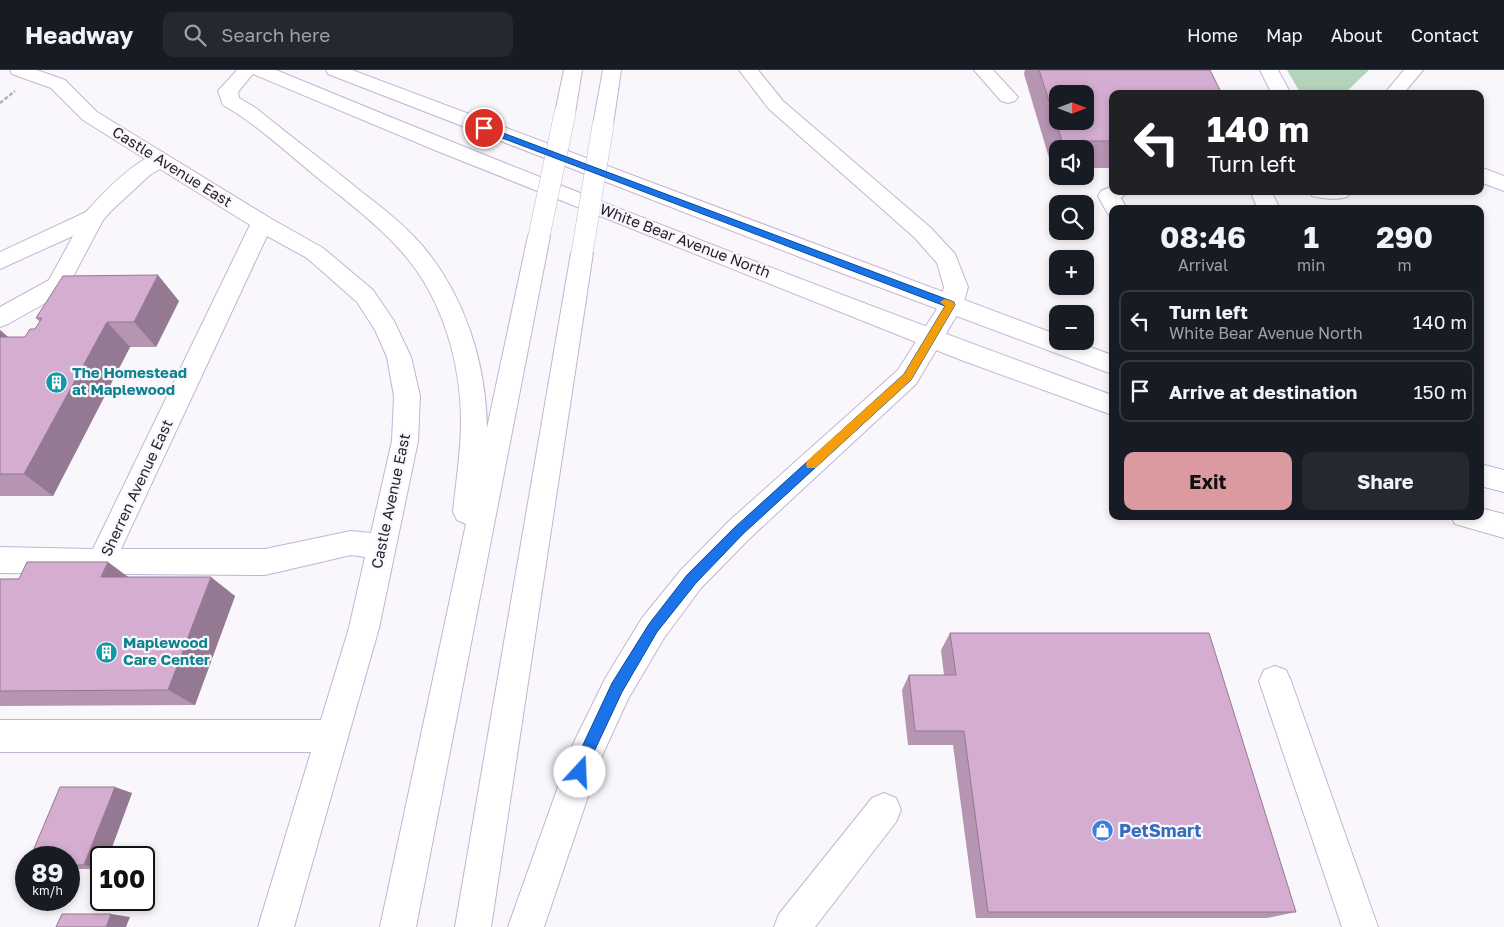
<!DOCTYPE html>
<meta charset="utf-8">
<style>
body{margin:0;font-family:"Golos Text",sans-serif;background:#242831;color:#f1f3f6;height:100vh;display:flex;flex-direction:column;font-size:19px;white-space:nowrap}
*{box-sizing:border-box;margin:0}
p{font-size:16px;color:#9ea1a6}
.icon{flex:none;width:28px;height:28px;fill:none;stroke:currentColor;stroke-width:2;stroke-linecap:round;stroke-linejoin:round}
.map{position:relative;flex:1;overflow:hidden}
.details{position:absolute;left:1109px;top:135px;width:375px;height:315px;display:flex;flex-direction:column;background:#171b24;border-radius:10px;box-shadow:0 2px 8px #0003}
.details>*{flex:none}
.top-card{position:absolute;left:1109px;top:20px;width:375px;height:105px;border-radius:10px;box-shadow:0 2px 8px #0003;background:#202124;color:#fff;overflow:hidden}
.needle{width:32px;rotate:90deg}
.tools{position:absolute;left:1049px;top:15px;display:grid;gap:10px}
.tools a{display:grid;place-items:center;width:45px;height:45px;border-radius:10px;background:#171b24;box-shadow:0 2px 8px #0003;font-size:25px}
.speed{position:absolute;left:15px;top:776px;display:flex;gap:10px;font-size:25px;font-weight:700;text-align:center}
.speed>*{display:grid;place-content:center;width:65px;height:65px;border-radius:50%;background:#171b24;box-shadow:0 2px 8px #0003;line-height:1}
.speed small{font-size:12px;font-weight:400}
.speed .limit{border:2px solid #111;border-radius:8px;background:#fff;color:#111}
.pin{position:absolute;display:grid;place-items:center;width:42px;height:42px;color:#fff;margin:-21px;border:2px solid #fff;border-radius:50%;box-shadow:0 1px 5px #0007}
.me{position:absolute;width:55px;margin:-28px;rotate:20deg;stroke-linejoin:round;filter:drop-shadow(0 0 4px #0008)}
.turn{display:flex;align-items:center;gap:18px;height:105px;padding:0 15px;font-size:22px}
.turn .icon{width:65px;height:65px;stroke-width:2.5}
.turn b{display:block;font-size:35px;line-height:42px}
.eta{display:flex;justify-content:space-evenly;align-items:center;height:85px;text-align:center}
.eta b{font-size:30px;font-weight:700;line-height:35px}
.button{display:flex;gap:10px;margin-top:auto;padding:10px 15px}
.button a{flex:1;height:58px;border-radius:10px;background:#da9a9f;color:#111;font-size:20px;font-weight:700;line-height:58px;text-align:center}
.button a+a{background:#242831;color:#f1f3f6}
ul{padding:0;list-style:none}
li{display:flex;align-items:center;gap:15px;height:62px;margin:0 10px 8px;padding:0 5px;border:2px solid #363941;border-radius:10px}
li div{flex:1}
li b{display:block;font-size:19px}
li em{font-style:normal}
header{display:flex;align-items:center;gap:30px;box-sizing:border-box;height:70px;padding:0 25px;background:#171b24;border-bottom:1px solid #363941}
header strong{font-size:24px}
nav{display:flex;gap:28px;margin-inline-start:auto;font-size:18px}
.search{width:350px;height:45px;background:#242831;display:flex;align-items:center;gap:12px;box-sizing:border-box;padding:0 18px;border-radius:10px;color:#9ea1a6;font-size:19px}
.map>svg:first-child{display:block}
</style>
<header>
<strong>Headway</strong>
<div class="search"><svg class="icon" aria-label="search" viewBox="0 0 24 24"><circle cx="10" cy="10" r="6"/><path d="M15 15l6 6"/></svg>Search here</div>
<nav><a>Home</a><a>Map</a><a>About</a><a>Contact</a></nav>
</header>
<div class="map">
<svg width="1504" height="857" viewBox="0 0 1504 857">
<rect width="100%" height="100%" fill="#f9f6fc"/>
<path fill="#b3d4ba" d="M1287,0H1369L1344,24H1301Z"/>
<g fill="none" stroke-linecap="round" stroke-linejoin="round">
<defs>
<g id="minor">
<path d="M10,0H37L65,10L97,42L270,148L323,178L373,220L394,251L411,287L420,326L418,371L379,558L294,857H258L311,682H0V650H321L349,558L365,487L351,485L265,505L0,503V477L93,479L250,155L160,99L151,104L112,140L103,150L65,222L8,254L0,257V237L49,210L73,166L0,199V182L86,142C103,123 123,102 145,89L83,50L51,18L12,4ZM267,166L307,188L357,232L375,260L387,287L394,326L392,371L371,463L351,461L265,479H121Z"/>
<path d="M974,0H993L1018,27L1015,31L1008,33L1001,31Z"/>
<path d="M1260,0H1278L1291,24H1272Z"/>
<path d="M1404,0H1423L1403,24H1384Z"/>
<path d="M1480,97L1504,106V121L1480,112Z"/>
<path d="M1112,116V121H1128L1121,128L1127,139H1112V145L1108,144L1098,126L1101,121Z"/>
<path d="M1250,121H1271L1280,139H1258Z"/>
<path d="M1309,121H1350L1351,122L1347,127C1336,130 1323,129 1312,126Z"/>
<path d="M1275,596L1286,600L1291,611L1378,857H1342L1259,611L1264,600Z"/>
<path d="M884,723L896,728L901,740L896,752L815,857H774L779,844L872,728Z"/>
</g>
<g id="major">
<path d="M251,0H276C552,114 831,223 1112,325V345L961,290L437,81L253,4Z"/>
<path d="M326,0H352L1058,265V271H1074L1112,285V304L828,198L328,4Z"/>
<path d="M1480,394L1504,400V422L1480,416Z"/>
<path d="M1480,438L1504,444V468L1455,454L1451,446H1480Z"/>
</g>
<g id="highway">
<path d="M237,0H256L238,22L239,28L256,38C291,67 328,94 363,123C383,138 403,154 420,173C464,223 486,292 487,358L528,166L531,161L539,158L547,161L550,166L416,857H380L466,454L457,450L453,442C456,412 461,382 461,351C461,292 442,227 402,182C378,155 348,132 319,109C288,84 258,55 223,35L218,21Z"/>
<path d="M564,0H582L575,43L572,47L565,49L558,47L555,43Z"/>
<path d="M603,0H621L613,55L610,59L603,61L596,59L593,55Z"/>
<path d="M739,0H758L783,31L931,158L955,184L968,217L963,235L916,314L749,469L701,518L664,568L628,629L601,688L544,857H508L574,672L606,607L642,548L681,500L729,451L898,300L940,234L944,217L937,193L915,168L769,39Z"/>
<path d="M582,175L590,178L593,183L491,857H455L571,183L574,178Z"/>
</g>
</defs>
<use href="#minor" stroke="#c3b5d2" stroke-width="2"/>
<use href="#major" stroke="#c3b5d2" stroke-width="2"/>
<use href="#highway" stroke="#c3b5d2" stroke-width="2"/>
<path stroke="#b6b2ba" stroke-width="2.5" stroke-dasharray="4 2" stroke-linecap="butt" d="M0,33L15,21"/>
<use href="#minor" fill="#fff" fill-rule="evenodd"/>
<use href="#major" fill="#fff" fill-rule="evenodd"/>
<use href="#highway" fill="#fff" fill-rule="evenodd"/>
<defs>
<g id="highway-bridge">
<path d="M539,166L565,43"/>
<path d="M582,183L603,55"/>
</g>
</defs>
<use href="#highway-bridge" stroke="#c3b5d2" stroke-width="22" stroke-linecap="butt"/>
<use href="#highway-bridge" stroke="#fff" stroke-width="21"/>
</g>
<g fill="#b695b3">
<path d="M1025,0H1210L1112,24V98H1085V79H1058V98H1052L1024,4Z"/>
<path d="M179,231L156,277H130L53,426H0V260L8,267H25L35,259L40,252L36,248Z"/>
<path d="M129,507L235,526L195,635L0,636V509Z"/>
<path d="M950,563L1296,842L1267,848H976L953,675H908L902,620L909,605H944L941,580Z"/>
<path d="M132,723L108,788H101V799H69V788Z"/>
</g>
<g fill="#947992">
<path d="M158,205L179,231L156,277L134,252Z"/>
<path d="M107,252L130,277L53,426L24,404Z"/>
<path d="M0,260L27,284L0,271Z"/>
<path d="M108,492L135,512L101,507Z"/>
<path d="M211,507L235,526L195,635L168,620Z"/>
<path d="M115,717L132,723L108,788H101V799L84,795Z"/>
<path d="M111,844L130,847L126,857H106Z"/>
</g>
<g fill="#d4add0" stroke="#947992" fill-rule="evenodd">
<path d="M1039,0H1210L1222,24H1112V71H1062ZM1058,24H1085V51H1058Z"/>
<path d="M158,205L134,252H107L24,404H0V267H25L30,259H35L42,248H36L63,206Z"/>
<path d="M27,492H108L101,507H211L168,620L0,621V509H19Z"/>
<path d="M950,563H1209L1296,842H988L964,661H915L909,605H956Z"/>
<path d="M60,717H115L84,795H69V788H30Z"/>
<path d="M62,844H111L106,857H56Z"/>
</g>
<path fill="#1a73e8" stroke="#114b97" d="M481,57H487L954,232L955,235L911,310L743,464L696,513L657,562L622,622L592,686L585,706L580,708L576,706L574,702L581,679L612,613L649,554L687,505L735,457L904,304L945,236L481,60Z"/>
<path fill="#f59e0b" d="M945,229L954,232L955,235L911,310L815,398H807L806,395L807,391L904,304L945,236L940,232Z"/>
<defs>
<symbol id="building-disc" viewBox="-11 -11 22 22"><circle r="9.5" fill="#0f9aa8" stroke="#f9f6fc"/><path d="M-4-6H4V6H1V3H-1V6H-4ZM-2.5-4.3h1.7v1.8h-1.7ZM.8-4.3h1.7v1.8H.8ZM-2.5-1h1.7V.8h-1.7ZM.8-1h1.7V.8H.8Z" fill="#fff"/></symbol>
<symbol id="shop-disc" viewBox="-11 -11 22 22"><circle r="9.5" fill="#3f7fe0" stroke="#f9f6fc"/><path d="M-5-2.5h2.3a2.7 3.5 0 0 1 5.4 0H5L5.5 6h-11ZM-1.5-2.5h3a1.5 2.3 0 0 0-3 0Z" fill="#fff"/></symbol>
</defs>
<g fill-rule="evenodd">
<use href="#building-disc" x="44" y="300" width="25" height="25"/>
<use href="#building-disc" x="94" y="570" width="25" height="25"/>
<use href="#shop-disc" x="1090" y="748" width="25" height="25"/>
</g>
<g text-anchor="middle" stroke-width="4.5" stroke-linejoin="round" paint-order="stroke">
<g font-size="15" fill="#241f2a" stroke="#f9f6fc">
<text transform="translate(172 97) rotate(32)" y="5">Castle Avenue East</text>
<text transform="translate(685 171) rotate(21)" y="5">White Bear Avenue North</text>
<text transform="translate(137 418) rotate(-65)" y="5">Sherren Avenue East</text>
<text transform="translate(391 431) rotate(-78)" y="5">Castle Avenue East</text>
</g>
<g font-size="15" font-weight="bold" fill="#0d838f" stroke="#f9f6fc" text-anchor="start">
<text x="72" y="308">The Homestead<tspan x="72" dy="17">at Maplewood</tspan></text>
<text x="123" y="578">Maplewood<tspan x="123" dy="17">Care Center</tspan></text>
</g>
<g font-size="18" font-weight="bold" fill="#366cbe" stroke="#f9f6fc" text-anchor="start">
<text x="1119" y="767">PetSmart</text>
</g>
</g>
</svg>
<div class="tools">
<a><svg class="needle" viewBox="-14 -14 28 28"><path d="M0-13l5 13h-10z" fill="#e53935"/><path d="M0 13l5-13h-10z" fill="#9ea1a6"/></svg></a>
<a><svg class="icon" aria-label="sound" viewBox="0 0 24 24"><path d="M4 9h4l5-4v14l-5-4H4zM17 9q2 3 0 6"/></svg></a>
<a><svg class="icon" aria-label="search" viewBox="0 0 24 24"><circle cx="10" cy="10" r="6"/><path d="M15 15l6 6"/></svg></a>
<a>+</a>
<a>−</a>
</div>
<div class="speed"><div>89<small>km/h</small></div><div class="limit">100</div></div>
<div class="pin" style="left:484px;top:58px;background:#d93025"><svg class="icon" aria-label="arrive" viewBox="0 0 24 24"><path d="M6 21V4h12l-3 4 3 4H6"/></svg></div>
<svg class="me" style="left:580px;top:702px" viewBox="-20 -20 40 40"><circle r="19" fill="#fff"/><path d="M0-13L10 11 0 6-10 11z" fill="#1a73e8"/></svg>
<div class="top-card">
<div class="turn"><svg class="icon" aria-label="left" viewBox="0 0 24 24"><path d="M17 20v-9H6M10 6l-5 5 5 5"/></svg><div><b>140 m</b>Turn left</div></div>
</div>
<section class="details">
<div class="eta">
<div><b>08:46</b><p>Arrival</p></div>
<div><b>1</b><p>min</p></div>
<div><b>290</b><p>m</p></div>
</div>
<ul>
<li><svg class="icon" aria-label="left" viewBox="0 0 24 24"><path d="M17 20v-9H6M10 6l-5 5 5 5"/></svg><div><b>Turn left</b><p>White Bear Avenue North</p></div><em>140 m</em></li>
<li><svg class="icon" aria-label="arrive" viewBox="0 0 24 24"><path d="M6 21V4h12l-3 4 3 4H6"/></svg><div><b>Arrive at destination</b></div><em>150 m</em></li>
</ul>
<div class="button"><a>Exit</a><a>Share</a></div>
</section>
</div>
